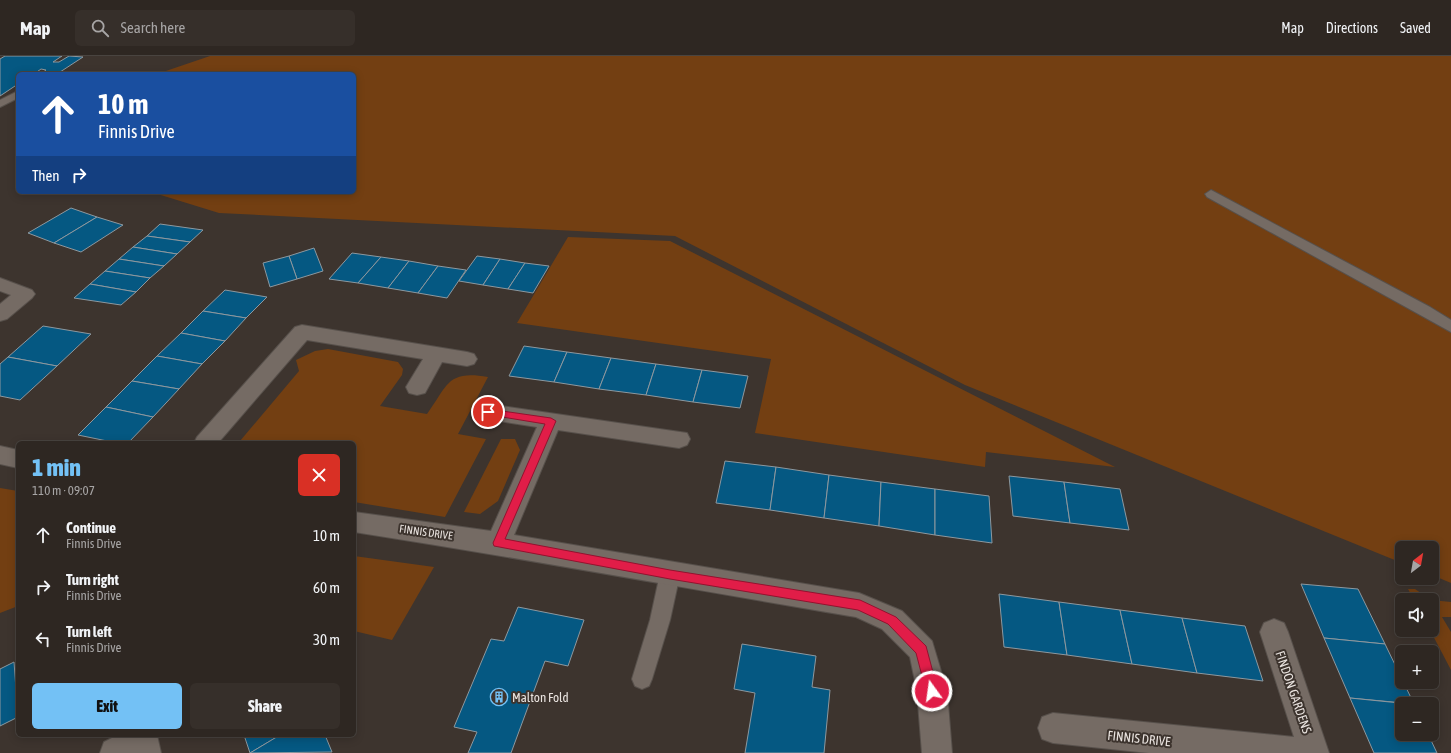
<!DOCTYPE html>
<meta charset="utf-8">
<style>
body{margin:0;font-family:"Asap Condensed",sans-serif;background:#362f2a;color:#f1f3f6;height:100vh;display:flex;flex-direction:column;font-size:15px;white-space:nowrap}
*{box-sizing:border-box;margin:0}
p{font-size:13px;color:#a7a5a5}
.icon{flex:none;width:22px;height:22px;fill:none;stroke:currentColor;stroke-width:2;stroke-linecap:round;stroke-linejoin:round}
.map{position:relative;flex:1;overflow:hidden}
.drawer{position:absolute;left:16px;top:385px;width:340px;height:296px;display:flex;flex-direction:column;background:#2e2722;border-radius:6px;box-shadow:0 2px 10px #0003,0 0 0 1px #494440}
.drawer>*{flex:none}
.hud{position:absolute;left:16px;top:16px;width:340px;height:122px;border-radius:6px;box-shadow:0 2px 10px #0003,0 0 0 1px #494440;background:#1a4fa0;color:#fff;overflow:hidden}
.needle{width:26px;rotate:31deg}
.tools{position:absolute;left:1395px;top:485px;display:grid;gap:8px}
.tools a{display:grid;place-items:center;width:44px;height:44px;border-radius:6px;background:#2e2722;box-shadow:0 2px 10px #0003,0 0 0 1px #494440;font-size:20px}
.pin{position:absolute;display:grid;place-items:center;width:34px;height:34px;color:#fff;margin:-17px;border:2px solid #fff;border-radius:50%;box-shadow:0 1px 4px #0007}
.me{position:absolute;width:44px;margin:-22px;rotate:346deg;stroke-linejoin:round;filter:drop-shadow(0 0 3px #0008)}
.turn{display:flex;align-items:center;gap:14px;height:84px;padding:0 16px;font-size:18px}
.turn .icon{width:52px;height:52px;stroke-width:2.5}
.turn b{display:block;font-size:28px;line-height:34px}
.then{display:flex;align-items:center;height:38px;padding:0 16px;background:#0003;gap:8px;font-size:15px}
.round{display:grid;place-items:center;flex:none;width:42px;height:42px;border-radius:6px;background:#362f2a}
.summary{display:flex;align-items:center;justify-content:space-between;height:68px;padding:0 16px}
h1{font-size:24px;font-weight:800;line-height:30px;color:#73c1f5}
.action{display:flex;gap:8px;margin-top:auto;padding:8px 16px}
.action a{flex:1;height:46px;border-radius:6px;background:#73c1f5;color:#111;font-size:16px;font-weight:800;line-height:46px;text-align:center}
.action a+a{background:#362f2a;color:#f1f3f6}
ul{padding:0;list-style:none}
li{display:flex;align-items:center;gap:12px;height:52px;padding:0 16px}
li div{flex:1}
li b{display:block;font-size:15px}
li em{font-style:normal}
header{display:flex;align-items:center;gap:24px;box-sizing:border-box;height:56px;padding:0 20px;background:#2e2722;border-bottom:1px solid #494440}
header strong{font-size:19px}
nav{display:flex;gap:22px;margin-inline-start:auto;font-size:14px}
.search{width:280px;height:36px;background:#362f2a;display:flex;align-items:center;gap:10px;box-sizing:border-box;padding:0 14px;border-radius:6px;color:#a7a5a5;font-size:15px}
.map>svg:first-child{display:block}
</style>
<header>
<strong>Map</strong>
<div class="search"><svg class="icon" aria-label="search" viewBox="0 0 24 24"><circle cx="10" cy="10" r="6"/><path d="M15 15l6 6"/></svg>Search here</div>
<nav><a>Map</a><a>Directions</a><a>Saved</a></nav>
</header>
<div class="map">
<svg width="1451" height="697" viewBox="0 0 1451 697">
<rect width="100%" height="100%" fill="#3d342e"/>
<g fill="#733f12">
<path d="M210,0H1451V527L1432,519V492H1402V507L965,329L675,180L219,157L151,136H354V18H157Z"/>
<path d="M568,181L670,185L1115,411L986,396L985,411L755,377L771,303L517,267Z"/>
<path d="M328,293L398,306L403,313L402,319L380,350L427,358C448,329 447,314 488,321L458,378L486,383L445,461L354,446V387H237L240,385L299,315L296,304L315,295Z"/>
<path d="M501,383H515L520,394L498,445L480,458L464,456Z"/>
<path d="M0,432L18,435V550L0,557Z"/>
<path d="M354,500L434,511L392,584L354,575Z"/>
<path d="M1408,533H1415L1431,544L1451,546V561H1442L1451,576V614L1430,574H1432V544H1414Z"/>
</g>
<g fill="#055882" stroke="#8d989f">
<path d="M5,0H62L53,6H59L69,0L83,1L57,18H41L46,14L41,13L34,18H18V28L0,40V3Z"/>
<path d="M71,152L97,161L54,187L28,177Z"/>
<path d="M97,161L123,169L81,196L54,187Z"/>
<path d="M160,168L203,174L190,186L147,180Z"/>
<path d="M147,180L190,186L177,198L133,191Z"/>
<path d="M133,191L177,198L164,210L119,203Z"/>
<path d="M314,192L323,215L297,223L289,200Z"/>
<path d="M352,197L381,201L358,227L329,223Z"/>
<path d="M289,200L297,223L270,231L263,207Z"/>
<path d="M477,200L500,203L483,229L459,225Z"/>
<path d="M381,201L409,205L388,232L358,227Z"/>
<path d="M119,203L164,210L150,222L105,215Z"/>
<path d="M500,203L525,207L508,233L483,229Z"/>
<path d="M409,205L438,210L418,237L388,232Z"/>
<path d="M525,207L549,210L533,237L508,233Z"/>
<path d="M438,210L466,214L447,242L418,237Z"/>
<path d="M105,215L150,222L136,236L90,228Z"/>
<path d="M90,228L136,236L121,249L74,242Z"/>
<path d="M225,234L267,241L246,262L203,255Z"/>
<path d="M203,255L246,262L225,285L181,277Z"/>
<path d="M43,270L91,278L57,310L8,301Z"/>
<path d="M181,277L225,285L202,308L157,300Z"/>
<path d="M524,290L567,296L554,326L509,320Z"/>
<path d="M567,296L611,302L599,333L554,326Z"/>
<path d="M157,300L202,308L179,333L132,325Z"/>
<path d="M8,301L57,310L20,344L0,340V308Z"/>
<path d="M611,302L656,308L646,339L599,333Z"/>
<path d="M656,308L702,314L693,346L646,339Z"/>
<path d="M702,314L748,320L740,352L693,346Z"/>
<path d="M132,325L179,333L153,361L106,351Z"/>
<path d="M106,351L153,361L128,387H117L78,379Z"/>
<path d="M725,405L776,411L770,454L716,447Z"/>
<path d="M776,411L829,419L824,462L770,454Z"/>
<path d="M829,419L881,426L879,470L824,462Z"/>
<path d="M1009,420L1064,426L1070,467L1013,460Z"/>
<path d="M881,426L935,433V479L879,470Z"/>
<path d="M1064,426L1120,433L1129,474L1070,467Z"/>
<path d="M935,433L989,440L992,487L935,479Z"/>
<path d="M1301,528L1358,533L1385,588L1324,582Z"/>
<path d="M999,538L1059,546L1067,599L1004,591Z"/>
<path d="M1059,546L1120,554L1132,608L1067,599Z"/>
<path d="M518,551L584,564L568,610L545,605L511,697H468L477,676L454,671L491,583L504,585Z"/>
<path d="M1120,554L1182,562L1197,617L1132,608Z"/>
<path d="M1182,562L1245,570L1263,625L1197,617Z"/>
<path d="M1324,582L1385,588L1414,648L1350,642Z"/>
<path d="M742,588L816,600L812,631L830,634L824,697H745L755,637L734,633Z"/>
<path d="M14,606L18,661L0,670V613Z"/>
<path d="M1350,642L1410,648H1402V678H1428L1437,697H1374Z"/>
<path d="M244,679H280L250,697Z"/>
<path d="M280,679H325L332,696L250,697Z"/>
</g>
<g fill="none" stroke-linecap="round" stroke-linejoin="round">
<defs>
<g id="lane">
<path d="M18,35V42L0,51V44Z"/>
<path d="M1211,134L1430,251L1451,264V276L1207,141L1205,138Z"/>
<path d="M670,510L677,512L680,518L670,564L652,623L649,630L642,633L635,630L632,623L650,564L660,518L663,512Z"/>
</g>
<g id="street">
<path d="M0,222L32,234L35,238L32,242L7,263L0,265V248L11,239L0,235Z"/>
<path d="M302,269L467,296L474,298L477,303L474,308L467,310L442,306L425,337L417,339L409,337L406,331L423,303L307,284L218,387H194L197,381L295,271Z"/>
<path d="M488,348L687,377L690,383L687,389L679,392L558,374L514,479L859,537L902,555L932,585L947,635L952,697H922L917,635L910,601L882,573L856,561C689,533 522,502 354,476V456L491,475L537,371L480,362L477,356L480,350Z"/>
<path d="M0,390L18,394V412L0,408Z"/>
<path d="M1274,563L1284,567L1288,576L1329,697H1149L1053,687L1042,683L1038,672L1042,661L1053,657L1294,681L1260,576L1264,567Z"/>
<path d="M118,679H157L161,697H100L104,686Z"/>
</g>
</defs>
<use href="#lane" stroke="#57504b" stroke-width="2"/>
<use href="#street" stroke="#57504b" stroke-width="2"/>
<use href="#lane" fill="#756b64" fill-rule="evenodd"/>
<use href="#street" fill="#756b64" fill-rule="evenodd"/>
</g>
<path fill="#e11d48" stroke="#92132f" d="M488,353L551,362L556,365L505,483L670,514L860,544L896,561L926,590L938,635L936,639L932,641L927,639L916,597L888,568L858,554L670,523L494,490L493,487L545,368L484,358V354Z"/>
<defs>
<symbol id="building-ring" viewBox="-11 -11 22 22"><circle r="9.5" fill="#3d342e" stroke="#73c1f5" stroke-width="1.5"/><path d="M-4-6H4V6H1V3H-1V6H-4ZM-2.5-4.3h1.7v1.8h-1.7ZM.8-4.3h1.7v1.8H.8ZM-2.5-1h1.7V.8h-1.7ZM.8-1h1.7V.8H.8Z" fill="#73c1f5"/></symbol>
</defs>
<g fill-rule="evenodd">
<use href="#building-ring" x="489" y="631" width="20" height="20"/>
</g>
<g text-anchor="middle" stroke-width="4" stroke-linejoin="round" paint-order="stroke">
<g font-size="11" fill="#eae4e0" stroke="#3d342e">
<text transform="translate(426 476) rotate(8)" y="4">FINNIS DRIVE</text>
</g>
<g font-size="13" fill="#eae4e0" stroke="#3d342e">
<text transform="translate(1294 636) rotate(71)" y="5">FINDON GARDENS</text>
<text transform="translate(1139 682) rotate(6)" y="5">FINNIS DRIVE</text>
</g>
<g font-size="13" fill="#eae4e0" stroke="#3d342e" text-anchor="start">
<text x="512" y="646">Malton Fold</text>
</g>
</g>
</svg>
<div class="tools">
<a><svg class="needle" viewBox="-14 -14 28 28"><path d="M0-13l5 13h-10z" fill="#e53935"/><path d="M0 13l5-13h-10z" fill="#a7a5a5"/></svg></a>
<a><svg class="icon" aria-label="sound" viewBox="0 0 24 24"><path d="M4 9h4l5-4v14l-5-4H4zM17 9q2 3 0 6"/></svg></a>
<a>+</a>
<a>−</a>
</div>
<div class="pin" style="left:488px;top:356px;background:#d93025"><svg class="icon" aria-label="arrive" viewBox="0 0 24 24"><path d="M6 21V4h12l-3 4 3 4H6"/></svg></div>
<svg class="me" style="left:932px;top:635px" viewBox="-20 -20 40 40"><circle r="17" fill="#e11d48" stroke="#fff" stroke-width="3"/><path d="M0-11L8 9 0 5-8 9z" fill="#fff"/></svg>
<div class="hud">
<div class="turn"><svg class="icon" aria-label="ahead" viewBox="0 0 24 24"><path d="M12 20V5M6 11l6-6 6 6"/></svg><div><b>10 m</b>Finnis Drive</div></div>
<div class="then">Then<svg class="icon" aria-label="right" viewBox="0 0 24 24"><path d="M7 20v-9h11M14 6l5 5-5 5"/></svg></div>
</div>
<section class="drawer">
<div class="summary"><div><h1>1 min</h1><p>110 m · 09:07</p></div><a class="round" style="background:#d93025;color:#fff"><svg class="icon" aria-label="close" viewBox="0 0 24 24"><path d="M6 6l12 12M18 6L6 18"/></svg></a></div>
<ul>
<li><svg class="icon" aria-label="ahead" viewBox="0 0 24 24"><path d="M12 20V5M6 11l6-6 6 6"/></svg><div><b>Continue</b><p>Finnis Drive</p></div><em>10 m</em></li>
<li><svg class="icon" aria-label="right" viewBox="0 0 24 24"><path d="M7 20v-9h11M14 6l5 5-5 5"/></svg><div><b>Turn right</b><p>Finnis Drive</p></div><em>60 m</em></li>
<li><svg class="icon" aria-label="left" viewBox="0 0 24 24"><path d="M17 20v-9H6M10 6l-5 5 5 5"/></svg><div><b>Turn left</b><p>Finnis Drive</p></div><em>30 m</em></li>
</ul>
<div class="action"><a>Exit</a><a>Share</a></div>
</section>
</div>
